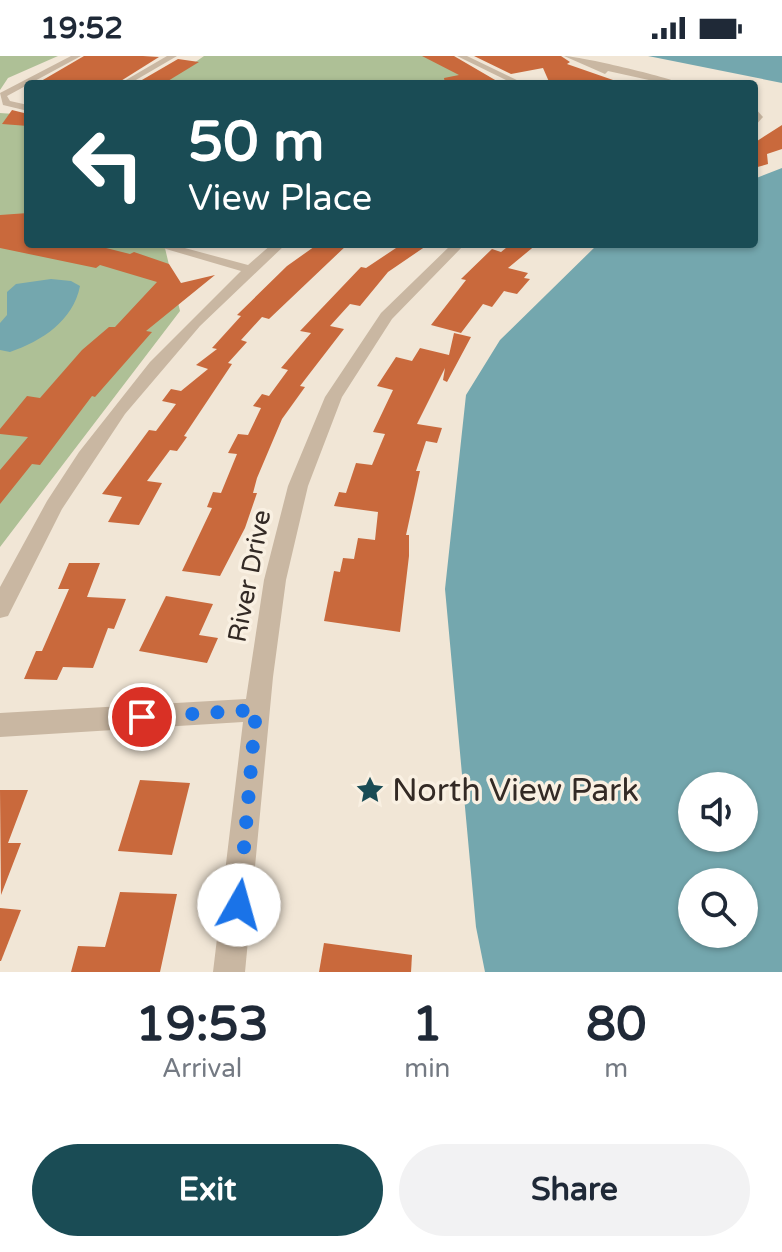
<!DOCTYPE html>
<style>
body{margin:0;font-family:"Varela Round",sans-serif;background:#f2f2f3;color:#1f2937;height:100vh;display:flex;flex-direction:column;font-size:30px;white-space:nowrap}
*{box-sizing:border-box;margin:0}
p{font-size:26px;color:#747a83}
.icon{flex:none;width:44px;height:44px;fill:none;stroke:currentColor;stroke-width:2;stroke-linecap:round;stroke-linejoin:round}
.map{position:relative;height:916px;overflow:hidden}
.side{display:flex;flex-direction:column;background:#fff;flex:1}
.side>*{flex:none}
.banner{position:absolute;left:24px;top:24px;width:734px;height:168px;border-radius:8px;box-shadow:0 2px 6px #0004;background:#1a4c55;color:#fff;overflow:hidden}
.tools{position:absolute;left:678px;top:716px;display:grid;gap:16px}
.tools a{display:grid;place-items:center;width:80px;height:80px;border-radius:50%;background:#fff;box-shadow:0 2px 6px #0004;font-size:40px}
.pin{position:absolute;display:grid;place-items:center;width:68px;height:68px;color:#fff;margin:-34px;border:4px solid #fff;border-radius:50%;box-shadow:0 2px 8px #0007}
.me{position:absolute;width:88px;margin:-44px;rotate:7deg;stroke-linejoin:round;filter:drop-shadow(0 0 6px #0008)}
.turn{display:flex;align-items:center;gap:28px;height:168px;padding:0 32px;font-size:36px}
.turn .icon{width:104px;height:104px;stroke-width:2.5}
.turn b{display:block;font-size:56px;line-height:68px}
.eta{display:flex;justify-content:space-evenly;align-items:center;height:136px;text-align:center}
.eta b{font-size:48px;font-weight:800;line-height:56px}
.primary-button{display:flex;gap:16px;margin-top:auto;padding:16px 32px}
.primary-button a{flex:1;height:92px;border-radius:48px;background:#1a4c55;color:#fff;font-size:32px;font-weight:800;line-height:92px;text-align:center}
.primary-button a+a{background:#f2f2f3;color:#1f2937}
.status{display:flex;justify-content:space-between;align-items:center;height:56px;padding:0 40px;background:#fff;direction:ltr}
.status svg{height:22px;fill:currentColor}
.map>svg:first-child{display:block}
</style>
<div class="status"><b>19:52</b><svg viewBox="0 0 49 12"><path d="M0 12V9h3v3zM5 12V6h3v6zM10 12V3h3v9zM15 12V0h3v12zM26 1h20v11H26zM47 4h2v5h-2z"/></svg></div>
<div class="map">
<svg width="782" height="916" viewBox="0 0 782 916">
<rect width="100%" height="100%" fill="#f1e6d6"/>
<g fill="#aec096">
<path d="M0,0H58L8,22L0,34Z"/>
<path d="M204,0H441L479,28H151L187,12Z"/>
<path d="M0,57L28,59V188H164L180,255L0,491Z"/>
</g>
<g fill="#74a7ae" fill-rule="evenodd">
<path d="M648,0H782V27Z"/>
<path d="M782,112V916H485L476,871L445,533L466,339L500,284L598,188H754V123ZM744,730V782H692V730ZM744,826V878H692V826Z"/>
<path d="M51,223L71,225L80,230C73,265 42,285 10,296L0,294V267L7,259V236L16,228Z"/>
</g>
<g fill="#c9693c">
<path d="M84,0H143L159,1L116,28H36Z"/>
<path d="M422,0H454L502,28H445L444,22L459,19Z"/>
<path d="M474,0H561L570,6L567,8L613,24L550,28L543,12L511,18Z"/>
<path d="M178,3L199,6L163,28H135Z"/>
<path d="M12,54L28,58V70L2,68Z"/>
<path d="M782,69V93L767,98L768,108L754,112V87Z"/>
<path d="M28,157V188H68L84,192L90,188L130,198L134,196L169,208L181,227L215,219L146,275L152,276L95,341L92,340L40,409L32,408L0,448V414L28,381L0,378V373L27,340L40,342L82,294L109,271H115L157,226L100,209L96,212L0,192V159Z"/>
<path d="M318,188H348L269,263L262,261L241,284L247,286L228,307L232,308L184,380L187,381L177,395L170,394L147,425L162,427L139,469L108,466L122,441L102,438L149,374L156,375L176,348L162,345L171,333L181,335L208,313L196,309L217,293L212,292L241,260L237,259L287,210Z"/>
<path d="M402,188H429L388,216L360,250L350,248L330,270L344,273L300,330L305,331L282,363L257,422L253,437H257L245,472L220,520L182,515L212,452L207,451L213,436L221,437L237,398L228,397L238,378L248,379L261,352L253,350L262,338L269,340L288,314L281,312L311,277L300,275L361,211L366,212Z"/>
<path d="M511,188H537L508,212L528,217L524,222L530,223L517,238L504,235L492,251L483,248L461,277L431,269L466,224L461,223L492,193L501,196Z"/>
<path d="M454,277L471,281L447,326L443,324L445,312L417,368L442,372L437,387L426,385L416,415H420L406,479H409V500L400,576L324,565L334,515L340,516L343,502L354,503L358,482L375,484L378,456L334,450L339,436L346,437L356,407L372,409L385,378L373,376L393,334L377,330L396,301L412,305L420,292L449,299Z"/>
<path d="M69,507H100L87,541L126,543L114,573L108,572L93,612L63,611L57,624L24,623L36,595H42L69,533H58Z"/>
<path d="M166,540L213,548L199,579L218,582L207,607L139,595Z"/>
<path d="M140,724L190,727L172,799L118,795Z"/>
<path d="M0,734H28L8,787H21L1,839Z"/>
<path d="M120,836L177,838L160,916H71L78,890L105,891Z"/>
<path d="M0,852L21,854L1,905H0Z"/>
<path d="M324,887L412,899L411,916H319Z"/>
</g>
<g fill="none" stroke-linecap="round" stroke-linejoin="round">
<g fill="#c9b7a2" fill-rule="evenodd">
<path d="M71,0H81L7,40L10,45L28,49V55L3,49L0,37Z"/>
<path d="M167,0H177L129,28H119Z"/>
<path d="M457,0H467L525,28H514Z"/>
<path d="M564,0C579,0 669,21 682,28H667L608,15L605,18Z"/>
<path d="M754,51L763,61L754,71Z"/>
<path d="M149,188H170L248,209L272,188H286L200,270L125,358L62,453L8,560L0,562V531L47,445L79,396L150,306L241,215Z"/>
<path d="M452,188H465L392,263L342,341L308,430L286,524L273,621L245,916H213L243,666L0,681V657L246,643L264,524L288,430L325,341L381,257Z"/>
</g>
</g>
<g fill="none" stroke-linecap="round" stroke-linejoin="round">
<path stroke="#1a73e8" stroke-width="14" stroke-dasharray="0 25.2" d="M142,661L256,654L239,849"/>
</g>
<defs>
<symbol id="sight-bare" viewBox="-9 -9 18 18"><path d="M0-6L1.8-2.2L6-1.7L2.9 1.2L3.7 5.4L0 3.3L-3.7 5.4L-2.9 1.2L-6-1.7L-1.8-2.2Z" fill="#1a4c55" stroke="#f9f0e2" stroke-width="2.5" paint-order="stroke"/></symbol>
</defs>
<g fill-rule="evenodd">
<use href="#sight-bare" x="350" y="714" width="40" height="40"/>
</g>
<g text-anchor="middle" stroke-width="7" stroke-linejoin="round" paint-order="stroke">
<g font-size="26" fill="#332a25" stroke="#f9f0e2">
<text transform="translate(249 520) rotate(-79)" y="9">River Drive</text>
</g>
<g font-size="32" fill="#332a25" stroke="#f9f0e2" text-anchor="start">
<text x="392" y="745">North View Park</text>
</g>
</g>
</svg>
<div class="tools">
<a><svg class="icon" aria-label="sound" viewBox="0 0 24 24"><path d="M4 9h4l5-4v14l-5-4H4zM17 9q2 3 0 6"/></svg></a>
<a><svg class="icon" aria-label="search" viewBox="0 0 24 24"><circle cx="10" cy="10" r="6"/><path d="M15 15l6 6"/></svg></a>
</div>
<div class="pin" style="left:142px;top:661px;background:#d93025"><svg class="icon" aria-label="arrive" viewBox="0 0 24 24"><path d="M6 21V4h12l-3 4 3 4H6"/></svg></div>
<svg class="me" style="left:239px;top:849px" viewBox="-20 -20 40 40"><circle r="19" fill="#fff"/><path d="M0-13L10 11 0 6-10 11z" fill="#1a73e8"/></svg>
<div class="banner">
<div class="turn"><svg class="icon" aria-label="left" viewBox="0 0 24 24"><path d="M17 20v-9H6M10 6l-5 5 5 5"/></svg><div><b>50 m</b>View Place</div></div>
</div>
</div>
<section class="side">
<div class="eta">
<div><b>19:53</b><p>Arrival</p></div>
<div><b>1</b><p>min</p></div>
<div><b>80</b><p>m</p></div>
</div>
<div class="primary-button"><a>Exit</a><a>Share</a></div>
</section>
